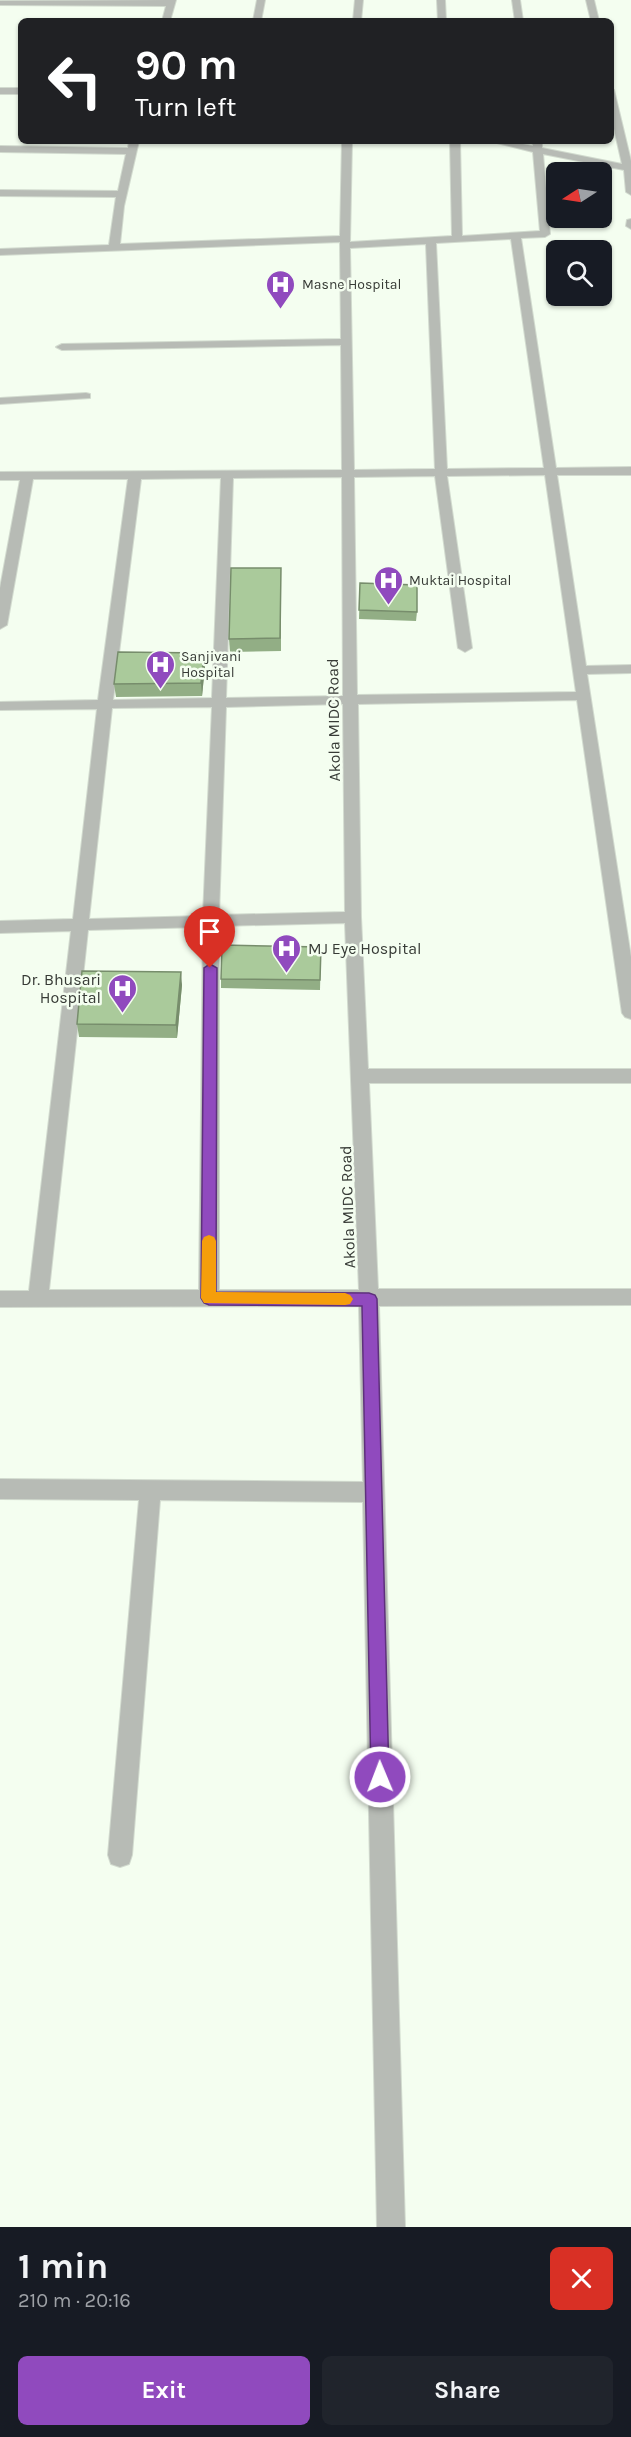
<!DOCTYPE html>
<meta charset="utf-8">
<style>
body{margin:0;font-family:Karla,sans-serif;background:#20242c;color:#f1f3f6;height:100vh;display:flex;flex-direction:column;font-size:22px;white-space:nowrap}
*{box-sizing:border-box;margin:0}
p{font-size:20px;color:#9ea1a6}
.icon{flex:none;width:33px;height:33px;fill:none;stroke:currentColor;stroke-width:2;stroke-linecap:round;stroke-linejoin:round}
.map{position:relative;height:2227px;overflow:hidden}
.panel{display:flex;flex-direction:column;background:#171b24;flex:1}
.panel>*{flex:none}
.top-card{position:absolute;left:18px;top:18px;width:596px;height:126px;border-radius:9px;box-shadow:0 2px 4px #0004;background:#202124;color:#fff;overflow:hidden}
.needle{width:39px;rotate:258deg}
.tools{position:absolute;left:546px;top:162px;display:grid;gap:12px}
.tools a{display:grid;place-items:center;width:66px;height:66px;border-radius:9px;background:#171b24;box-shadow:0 2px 4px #0004;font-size:30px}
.pin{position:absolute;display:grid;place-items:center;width:51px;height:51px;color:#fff;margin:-62px -26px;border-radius:50% 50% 50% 0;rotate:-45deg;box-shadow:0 0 6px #0007}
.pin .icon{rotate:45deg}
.me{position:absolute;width:66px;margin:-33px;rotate:359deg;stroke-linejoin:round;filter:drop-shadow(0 0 4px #0008)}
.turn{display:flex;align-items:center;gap:21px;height:126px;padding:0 18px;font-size:27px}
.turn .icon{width:78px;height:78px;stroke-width:2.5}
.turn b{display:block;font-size:42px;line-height:51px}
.round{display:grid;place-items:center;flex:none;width:63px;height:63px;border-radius:9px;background:#20242c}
.summary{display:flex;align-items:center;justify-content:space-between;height:102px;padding:0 18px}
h1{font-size:36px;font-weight:700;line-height:45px}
.cta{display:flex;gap:12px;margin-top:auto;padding:12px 18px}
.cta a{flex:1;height:69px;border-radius:9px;background:#904abe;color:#fff;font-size:24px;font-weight:700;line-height:69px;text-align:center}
.cta a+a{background:#20242c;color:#f1f3f6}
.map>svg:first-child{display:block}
</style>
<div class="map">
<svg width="631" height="2227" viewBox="0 0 631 2227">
<rect width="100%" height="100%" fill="#f4fef0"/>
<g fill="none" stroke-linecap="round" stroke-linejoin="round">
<defs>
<g id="minor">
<path d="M168,0H176L170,21H162L166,6L0,5V1Z"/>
<path d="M257,0H265L261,21H253Z"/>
<path d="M355,0H363L361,21H353Z"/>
<path d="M437,0H445L446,21H438Z"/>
<path d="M512,0H520L523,21H515Z"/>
<path d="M586,0H594L599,21H591Z"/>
<rect x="0" y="88" width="21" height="6"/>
<path d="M610,88L614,90L631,161V195L626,192L624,170L543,154L550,234L545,237L521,238L556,468L631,467V475H557L586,666L631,665V673L587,674L631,957V1019L625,1017L622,1013L577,700L358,704L361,917L368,1069H631V1083H369L378,1289H631V1305L379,1306L405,2227H377L363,1502L160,1500L132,1855L129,1864L120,1867L111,1864L108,1855L139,1500L0,1499V1479L363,1482L359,1306L0,1307V1291H29L71,931L0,933V921L73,919L97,709L0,710V702L98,700L128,479H33L7,625L0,629V588L20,480H0V472L342,470L341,345L62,350L56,347L62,344L341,339L340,242L0,255V249L109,245L116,197L0,196V190L118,191L126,154L0,152V146L128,148L129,141H139L124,206L120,244L340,236L342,141H352L350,242L452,236L450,141H460L462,236L540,231L533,152L489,141H508L533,146L532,141H542V148L622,164L610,111ZM511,239L544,468L447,469L436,243ZM426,244L435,469L354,470L350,248ZM545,475L576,692L357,695L354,477L435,476L458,648L465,652L472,648L447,476ZM342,477L343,696L226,698L233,478ZM221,478L212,698L113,700L141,479ZM343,704L345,912L219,915L226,707ZM212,707L203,916L89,919L112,708ZM345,923L359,1290H219V926ZM203,927L199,1290H49L88,930Z"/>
<path d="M631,219V229L626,226L627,220Z"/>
<path d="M86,393L90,394V398L0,404V398Z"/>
</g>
</defs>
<use href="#minor" stroke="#d2dbcf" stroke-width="2"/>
<use href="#minor" fill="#b7bbb5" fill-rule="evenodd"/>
</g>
<g fill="#92ae85">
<path d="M281,568V651L230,652L229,639Z"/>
<path d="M360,583L417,612L416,621L359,619Z"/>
<path d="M205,666L202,696L116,697L114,684Z"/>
<path d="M321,947L320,990L221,988V979Z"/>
<path d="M182,985L177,1038L79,1037L77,1024Z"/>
</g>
<g fill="#778d6c">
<path d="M204,653L205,666L202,696L201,683Z"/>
<path d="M181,972L182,985L177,1038L176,1025Z"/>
</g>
<g fill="#aaca9b" stroke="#778d6c" stroke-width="1.5">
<path d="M231,568H281L280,638L229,639Z"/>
<path d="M360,583L417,585V612L359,610Z"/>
<path d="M118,652L204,653L201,683L114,684Z"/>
<path d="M222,945L321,947L320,980L221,979Z"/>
<path d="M82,971L181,972L176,1025L77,1024Z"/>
</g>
<path fill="#904abe" stroke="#5e307c" stroke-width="1.5" d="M210,964L217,968L216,1292L369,1293L375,1295L377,1299L389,1777L387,1783L380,1786L374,1783L371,1777L362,1306L209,1305L204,1303L201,1298L204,968Z"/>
<path fill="#f59e0b" d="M209,1235L214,1237L216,1241V1292L345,1293L350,1295L353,1299L350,1304L345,1305L204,1303L201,1298L202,1241L204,1237Z"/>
<defs>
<symbol id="hospital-pin" viewBox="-11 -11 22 30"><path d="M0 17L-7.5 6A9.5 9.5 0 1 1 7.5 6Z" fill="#904abe" stroke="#f4fef0"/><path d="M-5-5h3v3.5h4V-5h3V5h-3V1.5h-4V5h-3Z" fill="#fff"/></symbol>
</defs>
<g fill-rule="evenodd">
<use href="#hospital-pin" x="264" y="268" width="33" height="45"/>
<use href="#hospital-pin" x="372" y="564" width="33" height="45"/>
<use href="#hospital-pin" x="144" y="648" width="33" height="45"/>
<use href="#hospital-pin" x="270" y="932" width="33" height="45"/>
<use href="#hospital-pin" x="106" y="972" width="33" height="45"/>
</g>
<g text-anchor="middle" stroke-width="5" stroke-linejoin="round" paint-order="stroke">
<g font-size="14" fill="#373b36" stroke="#f4fef0" text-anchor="start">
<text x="302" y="289">Masne Hospital</text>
<text x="409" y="585">Muktai Hospital</text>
<text x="181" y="661">Sanjivani<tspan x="181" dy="16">Hospital</tspan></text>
</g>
<g font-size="16" fill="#373b36" stroke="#f4fef0">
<text transform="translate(333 720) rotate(-91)" y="6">Akola MIDC Road</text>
<text transform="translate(347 1207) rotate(-92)" y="6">Akola MIDC Road</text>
</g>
<g font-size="16" fill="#373b36" stroke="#f4fef0" text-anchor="start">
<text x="308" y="954">MJ Eye Hospital</text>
<text x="101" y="985" text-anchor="end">Dr. Bhusari<tspan x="101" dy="18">Hospital</tspan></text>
</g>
</g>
</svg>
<div class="tools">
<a><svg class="needle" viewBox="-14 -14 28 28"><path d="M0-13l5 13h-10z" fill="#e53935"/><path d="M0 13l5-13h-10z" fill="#9ea1a6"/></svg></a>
<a><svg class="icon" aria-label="search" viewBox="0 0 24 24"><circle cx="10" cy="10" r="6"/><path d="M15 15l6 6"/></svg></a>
</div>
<div class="pin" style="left:210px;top:968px;background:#d93025"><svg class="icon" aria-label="arrive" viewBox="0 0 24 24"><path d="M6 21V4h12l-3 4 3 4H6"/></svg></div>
<svg class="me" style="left:380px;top:1777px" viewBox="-20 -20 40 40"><circle r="17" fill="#904abe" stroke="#fff" stroke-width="3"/><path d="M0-11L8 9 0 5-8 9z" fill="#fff"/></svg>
<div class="top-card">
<div class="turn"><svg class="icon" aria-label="left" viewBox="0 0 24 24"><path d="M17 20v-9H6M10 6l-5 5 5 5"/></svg><div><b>90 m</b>Turn left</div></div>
</div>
</div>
<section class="panel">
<div class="summary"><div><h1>1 min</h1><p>210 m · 20:16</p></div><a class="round" style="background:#d93025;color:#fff"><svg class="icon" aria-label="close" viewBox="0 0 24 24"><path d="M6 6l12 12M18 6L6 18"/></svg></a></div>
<div class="cta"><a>Exit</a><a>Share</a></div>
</section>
